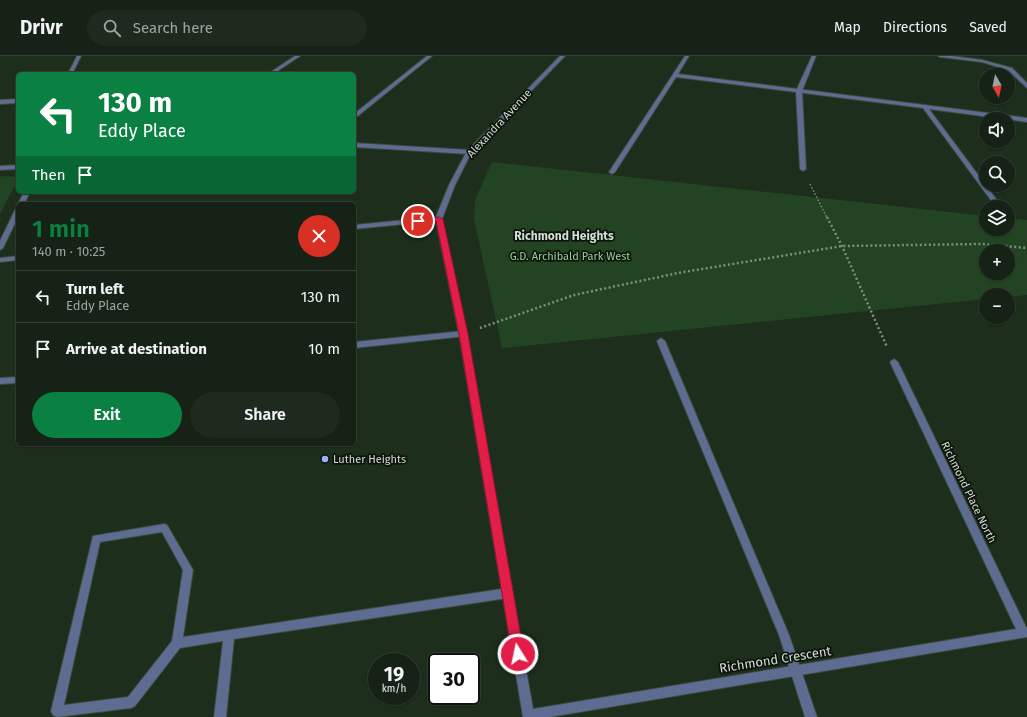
<!DOCTYPE html>
<meta charset="utf-8">
<style>
body{margin:0;font-family:"Fira Sans",sans-serif;background:#1f2a1f;color:#f1f3f6;height:100vh;display:flex;flex-direction:column;font-size:15px;white-space:nowrap}
*{box-sizing:border-box;margin:0}
p{font-size:13px;color:#9ea4a1}
.icon{flex:none;width:22px;height:22px;fill:none;stroke:currentColor;stroke-width:2;stroke-linecap:round;stroke-linejoin:round}
.map{position:relative;flex:1;overflow:hidden}
.sheet{position:absolute;left:16px;top:146px;width:340px;height:244px;display:flex;flex-direction:column;background:#162216;border-radius:6px;box-shadow:0 1px 3px #0004,0 0 0 1px #353f35}
.sheet>*{flex:none}
.top-card{position:absolute;left:16px;top:16px;width:340px;height:122px;border-radius:6px;box-shadow:0 1px 3px #0004,0 0 0 1px #353f35;background:#0b8043;color:#fff;overflow:hidden}
.needle{width:26px;rotate:171deg}
.controls{position:absolute;left:979px;top:12px;display:grid;gap:8px}
.controls a{display:grid;place-items:center;width:36px;height:36px;border-radius:50%;background:#162216;box-shadow:0 1px 3px #0004,0 0 0 1px #353f35;font-size:20px}
.speed{position:absolute;left:368px;top:597px;display:flex;gap:8px;font-size:20px;font-weight:700;text-align:center}
.speed>*{display:grid;place-content:center;width:52px;height:52px;border-radius:50%;background:#162216;box-shadow:0 1px 3px #0004,0 0 0 1px #353f35;line-height:1}
.speed small{font-size:10px;font-weight:400}
.speed .limit{border:2px solid #111;border-radius:6px;background:#fff;color:#111}
.pin{position:absolute;display:grid;place-items:center;width:34px;height:34px;color:#fff;margin:-17px;border:2px solid #fff;border-radius:50%;box-shadow:0 1px 4px #0007}
.me{position:absolute;width:44px;margin:-22px;rotate:350deg;stroke-linejoin:round;filter:drop-shadow(0 0 3px #0008)}
.turn{display:flex;align-items:center;gap:14px;height:84px;padding:0 16px;font-size:18px}
.turn .icon{width:52px;height:52px;stroke-width:2.5}
.turn b{display:block;font-size:28px;line-height:34px}
.then{display:flex;align-items:center;height:38px;padding:0 16px;background:#0003;gap:8px;font-size:15px}
.round{display:grid;place-items:center;flex:none;width:42px;height:42px;border-radius:21px;background:#1f2a1f}
.summary{display:flex;align-items:center;justify-content:space-between;height:68px;padding:0 16px}
h1{font-size:24px;font-weight:600;line-height:30px;color:#0b8043}
.button{display:flex;gap:8px;margin-top:auto;padding:8px 16px}
.button a{flex:1;height:46px;border-radius:24px;background:#0b8043;color:#fff;font-size:16px;font-weight:600;line-height:46px;text-align:center}
.button a+a{background:#1f2a1f;color:#f1f3f6}
ul{padding:0;list-style:none}
li{display:flex;align-items:center;gap:12px;height:52px;padding:0 16px;border-top:1px solid #353f35}
li div{flex:1}
li b{display:block;font-size:15px}
li em{font-style:normal}
header{display:flex;align-items:center;gap:24px;box-sizing:border-box;height:56px;padding:0 20px;background:#162216;border-bottom:1px solid #353f35}
header strong{font-size:19px}
nav{display:flex;gap:22px;margin-inline-start:auto;font-size:14px}
.search{width:280px;height:36px;background:#1f2a1f;display:flex;align-items:center;gap:10px;box-sizing:border-box;padding:0 14px;border-radius:22px;color:#9ea4a1;font-size:15px}
.map>svg:first-child{display:block}
</style>
<header>
<strong>Drivr</strong>
<div class="search"><svg class="icon" aria-label="search" viewBox="0 0 24 24"><circle cx="10" cy="10" r="6"/><path d="M15 15l6 6"/></svg>Search here</div>
<nav><a>Map</a><a>Directions</a><a>Saved</a></nav>
</header>
<div class="map">
<svg width="1027" height="661" viewBox="0 0 1027 661">
<rect width="100%" height="100%" fill="#1d2e1d"/>
<g fill="#242" fill-rule="evenodd">
<path d="M492,106L986,160V173H1008V162L1027,164V239L1008,241V239H986V243L502,292L474,163L475,144ZM986,195H1008V217H986Z"/>
<path d="M0,120L18,121V123L0,158Z"/>
</g>
<g fill="none" stroke-linecap="round" stroke-linejoin="round">
<defs>
<g id="service">
<path d="M427,0H432L354,63V58Z"/>
<path d="M685,0H689L678,18L1027,62V66L929,53L1002,151H996L923,52L676,21L615,116L612,118L610,117L609,116Z"/>
<path d="M354,87L469,94L472,96L469,98L354,91Z"/>
<path d="M18,109V113L0,114V110Z"/>
<path d="M24,136H30L24,148H18Z"/>
<path d="M18,152V161L3,192L0,194V185L15,154Z"/>
<path d="M463,275L467,278L466,280L354,292V286Z"/>
<path d="M661,282L665,285L789,579L817,661H805L779,579L657,285Z"/>
<path d="M18,321V327L0,328V322Z"/>
<path d="M164,468L167,469L193,514L183,581L508,532L512,534L513,537L512,540L508,542L234,583L226,661H214L223,585L180,592L135,650L131,652L57,661L53,659L51,655L93,480ZM162,476L183,514L172,585L128,641L64,649L100,486Z"/>
</g>
<g id="minor">
<path d="M77,0H81L72,18H68Z"/>
<path d="M295,0H300L273,18H268Z"/>
<path d="M560,0H565L471,97L455,129L442,163L467,278L533,653L1016,573L890,306L894,303L898,306L1026,571H1027V581L550,661H523L459,278L436,165L354,173V169L436,161L449,129L467,95Z"/>
<path d="M812,0H816L802,35L806,113L803,115L800,113L796,35Z"/>
<path d="M938,0H952L982,4L1012,12L1027,27V32L1008,14L982,6L940,1Z"/>
<path d="M18,43V47L0,48V44Z"/>
<path d="M18,200V204L0,206V202Z"/>
</g>
</defs>
<use href="#service" stroke="#3a4a3a" stroke-width="2"/>
<use href="#minor" stroke="#3a4a3a" stroke-width="2"/>
<path stroke="#808e80" stroke-width="1.5" stroke-dasharray="1.5 2" stroke-linecap="butt" d="M810,128L827,162"/>
<g stroke="#808e80" stroke-width="2.5" stroke-dasharray="2 2.5" stroke-linecap="butt">
<path d="M827,161L842,190L887,291"/>
<path d="M480,272L574,239L678,217L842,190L982,188L1027,192"/>
</g>
<use href="#service" fill="#5f6c91" fill-rule="evenodd"/>
<use href="#minor" fill="#5f6c91" fill-rule="evenodd"/>
</g>
<path fill="#e11d48" stroke="#92132f" d="M439,161L443,163L468,278L524,598L522,602L518,604L514,602L512,598L459,278L436,165L418,167L415,165L418,163Z"/>
<circle fill="#9ab5fd" stroke="#0c140c" stroke-width="1.5" cx="325" cy="403" r="4"/>
<g text-anchor="middle" stroke-width="3.5" stroke-linejoin="round" paint-order="stroke">
<g font-size="11" fill="#d3ded2" stroke="#0c140c">
<text transform="translate(499 67) rotate(-47)" y="4">Alexandra Avenue</text>
<text transform="translate(969 436) rotate(64)" y="4">Richmond Place North</text>
</g>
<g font-size="11" fill="#96d195" stroke="#0c140c">
<text x="570" y="204">G.D. Archibald Park West</text>
</g>
<g font-size="11" fill="#d3ded2" stroke="#0c140c" text-anchor="start">
<text x="333" y="407">Luther Heights</text>
</g>
<g font-size="12" font-weight="bold" fill="#d3ded2" stroke="#0c140c">
<text x="564" y="184">Richmond Heights</text>
</g>
<g font-size="13" fill="#d3ded2" stroke="#0c140c">
<text transform="translate(775 603) rotate(-9)" y="5">Richmond Crescent</text>
</g>
</g>
</svg>
<div class="controls">
<a><svg class="needle" viewBox="-14 -14 28 28"><path d="M0-13l5 13h-10z" fill="#e53935"/><path d="M0 13l5-13h-10z" fill="#9ea4a1"/></svg></a>
<a><svg class="icon" aria-label="sound" viewBox="0 0 24 24"><path d="M4 9h4l5-4v14l-5-4H4zM17 9q2 3 0 6"/></svg></a>
<a><svg class="icon" aria-label="search" viewBox="0 0 24 24"><circle cx="10" cy="10" r="6"/><path d="M15 15l6 6"/></svg></a>
<a><svg class="icon" aria-label="layers" viewBox="0 0 24 24"><path d="M12 4l9 5-9 5-9-5zM3 14l9 5 9-5"/></svg></a>
<a>+</a>
<a>−</a>
</div>
<div class="speed"><div>19<small>km/h</small></div><div class="limit">30</div></div>
<div class="pin" style="left:418px;top:165px;background:#d93025"><svg class="icon" aria-label="arrive" viewBox="0 0 24 24"><path d="M6 21V4h12l-3 4 3 4H6"/></svg></div>
<svg class="me" style="left:518px;top:598px" viewBox="-20 -20 40 40"><circle r="17" fill="#e11d48" stroke="#fff" stroke-width="3"/><path d="M0-11L8 9 0 5-8 9z" fill="#fff"/></svg>
<div class="top-card">
<div class="turn"><svg class="icon" aria-label="left" viewBox="0 0 24 24"><path d="M17 20v-9H6M10 6l-5 5 5 5"/></svg><div><b>130 m</b>Eddy Place</div></div>
<div class="then">Then<svg class="icon" aria-label="arrive" viewBox="0 0 24 24"><path d="M6 21V4h12l-3 4 3 4H6"/></svg></div>
</div>
<section class="sheet">
<div class="summary"><div><h1>1 min</h1><p>140 m · 10:25</p></div><a class="round" style="background:#d93025;color:#fff"><svg class="icon" aria-label="close" viewBox="0 0 24 24"><path d="M6 6l12 12M18 6L6 18"/></svg></a></div>
<ul>
<li><svg class="icon" aria-label="left" viewBox="0 0 24 24"><path d="M17 20v-9H6M10 6l-5 5 5 5"/></svg><div><b>Turn left</b><p>Eddy Place</p></div><em>130 m</em></li>
<li><svg class="icon" aria-label="arrive" viewBox="0 0 24 24"><path d="M6 21V4h12l-3 4 3 4H6"/></svg><div><b>Arrive at destination</b></div><em>10 m</em></li>
</ul>
<div class="button"><a>Exit</a><a>Share</a></div>
</section>
</div>
